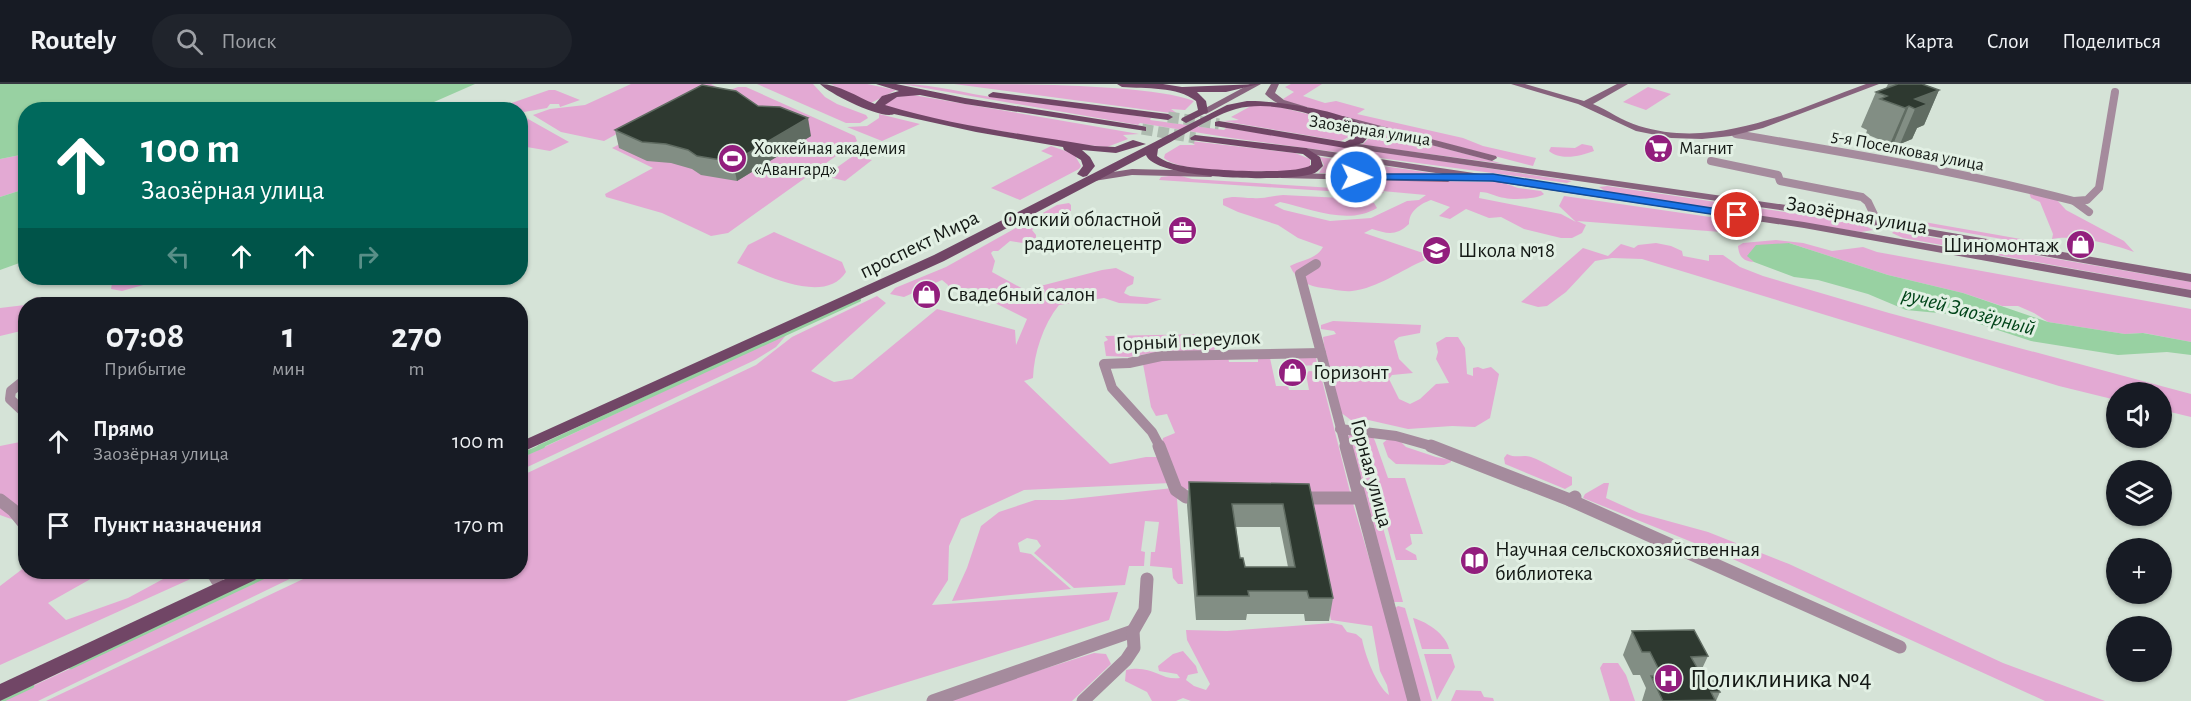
<!DOCTYPE html>
<html lang="ru">
<meta charset="utf-8">
<style>
body{margin:0;font-family:"Alegreya Sans",sans-serif;background:#20242c;color:#f1f3f6;height:100vh;display:flex;flex-direction:column;font-size:22px;white-space:nowrap}
*{box-sizing:border-box;margin:0}
p{font-size:20px;color:#9ea1a6}
.icon{flex:none;width:33px;height:33px;fill:none;stroke:currentColor;stroke-width:2;stroke-linecap:round;stroke-linejoin:round}
.map{position:relative;flex:1;overflow:hidden}
.sheet{position:absolute;left:18px;top:213px;width:510px;height:282px;display:flex;flex-direction:column;background:#171b24;border-radius:24px;box-shadow:0 2px 4px #0004}
.sheet>*{flex:none}
.hud{position:absolute;left:18px;top:18px;width:510px;height:183px;border-radius:24px;box-shadow:0 2px 4px #0004;background:#00695c;color:#fff;overflow:hidden}
.tools{position:absolute;left:2106px;top:298px;display:grid;gap:12px}
.tools a{display:grid;place-items:center;width:66px;height:66px;border-radius:50%;background:#171b24;box-shadow:0 2px 4px #0004;font-size:30px}
.pin{position:absolute;display:grid;place-items:center;width:51px;height:51px;color:#fff;margin:-26px;border:3px solid #fff;border-radius:50%;box-shadow:0 2px 6px #0007}
.me{position:absolute;width:66px;margin:-33px;rotate:91deg;stroke-linejoin:round;filter:drop-shadow(0 0 4px #0008)}
.turn{display:flex;align-items:center;gap:21px;height:126px;padding:0 24px;font-size:27px}
.turn .icon{width:78px;height:78px;stroke-width:2.5}
.turn b{display:block;font-size:42px;line-height:51px}
.lanes{display:flex;align-items:center;height:57px;padding:0 24px;background:#0003;justify-content:center;gap:30px;direction:ltr}
.lanes .off{opacity:.35}
.eta{display:flex;justify-content:space-evenly;align-items:center;height:102px;text-align:center}
.eta b{font-size:36px;font-weight:700;line-height:42px}
ul{padding:0;list-style:none}
li{display:flex;align-items:center;gap:18px;height:84px;padding:0 24px}
li div{flex:1}
li b{display:block;font-size:22px}
li em{font-style:normal}
header{display:flex;align-items:center;gap:36px;box-sizing:border-box;height:84px;padding:0 30px;background:#171b24;border-bottom:2px solid #363941}
header strong{font-size:28px}
nav{display:flex;gap:33px;margin-inline-start:auto;font-size:21px}
.search{width:420px;height:54px;background:#20242c;display:flex;align-items:center;gap:15px;box-sizing:border-box;padding:0 21px;border-radius:33px;color:#9ea1a6;font-size:22px}
.map>svg:first-child{display:block}
</style>
<header>
<strong>Routely</strong>
<div class="search"><svg class="icon" aria-label="search" viewBox="0 0 24 24"><circle cx="10" cy="10" r="6"/><path d="M15 15l6 6"/></svg>Поиск</div>
<nav><a>Карта</a><a>Слои</a><a>Поделиться</a></nav>
</header>
<div class="map">
<svg width="2191" height="617" viewBox="0 0 2191 617">
<rect width="100%" height="100%" fill="#d5e3d7"/>
<g fill="#e3a9d3">
<path d="M631,0H711L720,5H698L604,57L561,48L533,31L550,25L585,21Z"/>
<path d="M757,0H813L825,13L837,20L866,31L868,34L860,39H846Z"/>
<path d="M831,0H867L896,6L871,19L850,11Z"/>
<path d="M902,0C935,0 966,10 999,14C1049,21 1100,26 1151,34L1150,36L1224,46L1226,44L1572,97L1567,99L1231,54L1140,39L1138,41Z"/>
<path d="M954,0C1015,0 1149,0 1194,17L1185,26L1171,25L1178,30Z"/>
<path d="M1291,0H1322L1303,12L1325,19L1336,17L1365,25L1357,30L1463,54L1483,62L1536,74L1533,82L1287,18L1283,15L1294,8L1285,3Z"/>
<path d="M738,3H746L844,47L855,52L857,57L728,149L711,152L662,129L606,113L605,110L653,84L612,64L706,15Z"/>
<path d="M1648,3L1671,10L1646,26L1623,18Z"/>
<path d="M549,6H555L580,16L560,23L559,20H550L547,24L524,28L521,31L569,58L550,67L521,62L520,26L507,25L503,22Z"/>
<path d="M913,11L1139,50L1123,51L1128,55L1107,63L1076,60L941,37L885,23L884,20L894,13Z"/>
<path d="M1251,22H1275L1316,32L1354,42L1358,48L1341,57L1223,37L1239,36L1231,33Z"/>
<path d="M879,30L920,40L882,57L847,43L867,42L879,34Z"/>
<path d="M1371,45L1504,80L1362,61L1369,54Z"/>
<path d="M1190,57L1295,69L1310,75V84L1297,87C1269,87 1182,91 1164,74L1165,70L1180,61H1195Z"/>
<path d="M1582,60L1592,62L1594,67C1581,72 1561,77 1549,67L1551,63L1575,64Z"/>
<path d="M1051,62L1074,70L1081,82L1079,85L1020,116L991,104L1053,72L1041,67Z"/>
<path d="M25,70V105L0,113V75Z"/>
<path d="M853,72L872,76L845,97L825,92Z"/>
<path d="M1320,73L1453,92L1319,89L1324,81Z"/>
<path d="M1177,91L1192,95L1381,107L1374,101L1378,96L1501,98L1518,104L1541,107L1544,110C1538,115 1513,116 1505,114C1496,113 1490,108 1480,108L1479,114L1561,130L1576,138L1559,122L1564,112L1724,135L1747,143L1742,147L1721,148L1577,137L1586,141L1582,149L1572,154H1561L1524,145L1501,133L1489,134L1466,125L1450,135L1439,132L1450,123L1431,116C1420,120 1409,127 1409,140C1396,152 1388,150 1372,145L1364,149L1423,169L1425,176C1401,186 1378,204 1352,207C1342,208 1333,205 1323,204C1309,203 1296,196 1290,182C1301,176 1317,175 1323,163L1298,154L1278,141L1238,128L1223,121V115C1234,111 1241,114 1253,114C1263,115 1272,112 1283,111L1361,115L1374,119L1377,124C1347,142 1310,124 1280,118L1274,121L1284,126L1330,137L1371,134L1407,117L1419,116L1426,111L1382,107L1384,109L1372,110L1159,96L1161,93Z"/>
<path d="M1607,102L1860,139L1873,146L1861,148L1607,108L1599,103Z"/>
<path d="M2028,106L2055,114L2066,126L2124,157L2134,168C2113,160 2073,150 2052,155L2053,150L2040,118L2031,114Z"/>
<path d="M1069,119L1071,121V127L1052,133L1054,139L1034,144L1032,146L1036,151V156L1023,159L1010,157L998,167H993L991,169L995,177L992,188L1025,206L1102,186L1116,184L1134,193L1133,200L1127,203L1124,209L1130,212L1162,215L1147,220L1119,219L1104,214L1059,221C1043,241 1034,269 1033,294L1024,297L1110,380L1146,373H1161L1170,399L1024,406L961,435L949,462L948,496L932,521L1118,508L1109,536L846,617H46L318,488H520L521,392L756,281L792,253L877,212L886,219L811,287L834,298L852,295L937,225L1015,246L1016,261L1027,235L981,212L977,204L948,205V201L942,196L904,213L890,210L895,204L946,183L1057,121Z"/>
<path d="M1902,135H1907L2032,157L2025,159L1916,140Z"/>
<path d="M1894,147L2191,198V206L1903,154L1892,149Z"/>
<path d="M774,148L842,178L846,188C825,222 763,190 737,179L748,161Z"/>
<path d="M1776,156L1803,159L1832,167L1863,163L1877,168L2191,225V258L2144,249L2125,250L2048,238L2034,229L2018,222H2002L1963,209L1888,191L1789,159L1748,172L1754,178C1743,177 1739,173 1738,162L1743,159Z"/>
<path d="M1656,159L1671,162L1682,167L1683,172L1709,177V171H1723L1740,183L1763,192L1889,229L2191,310V333L2162,326V309H2116V316L2059,302L1642,175L1612,174L1595,177L1566,208L1547,222L1538,223L1521,218L1583,164L1608,172L1621,160L1634,164L1638,161Z"/>
<path d="M113,194H168L122,207L111,205Z"/>
<path d="M25,221V246L0,252V224Z"/>
<path d="M1333,237L1421,241L1420,249L1399,253L1394,257L1399,275L1413,289L1392,291L1389,295L1399,315L1410,320L1420,315L1436,300L1449,299L1436,275L1438,268L1436,259L1446,253H1458L1465,264L1467,290L1473,292V284L1478,283L1483,285L1491,283L1499,290L1490,334L1475,343L1452,342L1408,345L1364,335L1351,336L1340,328L1324,261L1323,253L1336,250L1334,247L1321,245V241Z"/>
<path d="M788,249L776,263L755,276L521,386V374Z"/>
<path d="M1205,250L1216,257L1214,268L1152,269L1129,273L1106,272L1104,258L1108,256L1105,252Z"/>
<path d="M1258,272L1316,273L1317,281L1299,282L1295,273L1270,274L1276,302H1288L1289,306H1309L1306,290L1309,287L1320,288L1352,416L1411,617H1191L1183,614L1176,617H1152L1147,608L1125,597L1126,586C1152,580 1161,597 1180,594L1177,590L1159,587L1158,582L1173,570L1183,567L1196,582L1198,589L1188,591L1186,596L1194,602L1206,606L1210,600L1187,556L1186,546L1227,547L1332,539L1342,541L1347,548L1356,550L1362,555C1365,571 1376,601 1389,611L1387,601L1380,587L1372,542L1331,536L1305,417L1185,405L1180,402L1162,359L1163,354L1175,349L1167,330L1156,332L1151,323L1143,280L1149,276L1228,273L1229,278H1258Z"/>
<path d="M1357,347L1403,518H1393L1388,499L1348,352Z"/>
<path d="M1362,348L1373,353L1375,357L1388,394H1405L1423,450H1410L1412,460L1405,465L1416,471L1417,476H1396Z"/>
<path d="M1389,354L1401,358L1406,363L1436,373L1451,376V378L1444,381L1396,380L1388,373L1383,359Z"/>
<path d="M25,357V440L0,431V362Z"/>
<path d="M1507,370C1518,375 1521,370 1531,373C1545,378 1558,387 1572,393V401L1565,405L1505,380L1504,374Z"/>
<path d="M1604,399H1609L1606,414L1639,429L1708,448L1789,480L2003,579L2105,617H2045L1724,471L1583,414L1585,410Z"/>
<path d="M1173,404L1177,415L1183,500H1178L1173,494L1172,484L1150,482L1151,468H1155L1159,438L1145,437L1141,467L1145,468L1144,482H1129L1125,501L1074,504L1034,469L1041,462L1037,456L1027,454L1018,459L1020,468L1031,470L1071,505L952,517L967,484L981,442L999,428L1035,416H1063Z"/>
<path d="M25,483L26,488H103L48,519L66,536L128,514L176,488L196,489L195,493L0,581V502Z"/>
<path d="M277,488H304L38,617H1Z"/>
<path d="M1398,522L1405,524L1432,617H1420L1394,525Z"/>
<path d="M1413,534C1428,538 1446,551 1449,565H1422Z"/>
<path d="M1094,569L1106,570L1111,580L1072,617H943Z"/>
<path d="M1424,570H1451L1455,583L1437,616Z"/>
<path d="M1603,579H1618L1626,591L1635,617H1610L1600,584Z"/>
<path d="M1456,606L1481,607L1484,613L1493,614L1494,617H1451Z"/>
</g>
<g fill="#98d1a2">
<path d="M0,0H475L418,25L274,26L269,20L232,26H26L25,70L0,75Z"/>
<path d="M25,105V177L0,186V113Z"/>
<path d="M1789,159L1888,191L1963,209L2048,238L2125,250L2143,249L2186,257L2191,258V271L2167,268L2118,271L2031,257L1949,230L1906,226L1868,210L1818,196L1794,193L1754,178L1747,172L1756,161Z"/>
</g>
<g fill="none" stroke-linecap="round" stroke-linejoin="round">
<path stroke="#98d1a2" stroke-width="4" d="M539,363L859,216"/>
<g stroke="#98d1a2" stroke-width="4.5">
<path d="M520,372L543,362"/>
<path d="M71,583L274,488"/>
<path d="M0,617L32,602"/>
</g>
<g stroke="#aebbb0" stroke-width="11" stroke-dasharray="11 5" stroke-linecap="butt">
<path d="M1168,33L1219,40"/>
<path d="M1142,45L1195,54"/>
</g>
<g stroke="#a58b9d" stroke-width="8">
<path d="M1736,50C1849,69 1963,88 2074,117"/>
<path d="M1711,77L1778,91L1780,97L1862,113L1868,118L1878,139"/>
<path d="M2089,128L2074,117L2087,116L2099,104L2115,8"/>
</g>
<g stroke="#a58b9d" stroke-width="10">
<path d="M1316,180L1300,190L1346,363"/>
<path d="M37,218L43,220"/>
<path d="M26,295L11,307L10,315L26,330"/>
<path d="M1340,345L1396,352L1435,363"/>
<path d="M1160,363L1152,348L1112,304L1104,280L1129,279L1161,272L1321,269"/>
</g>
<g stroke="#a58b9d" stroke-width="13">
<path d="M1159,362L1176,406L1186,413L1201,414"/>
<path d="M1346,362L1414,617"/>
<path d="M1431,362L1570,416L1575,413"/>
<path d="M1298,414H1359"/>
<path d="M0,416L13,426L26,442"/>
<path d="M1570,416L1900,563"/>
<path d="M202,488L213,489L217,496"/>
<path d="M933,617L1133,547"/>
<path d="M1083,617L1126,576L1134,564L1133,547L1145,526L1147,495"/>
</g>
<g fill="#87637d" fill-rule="evenodd">
<path d="M1250,0H1261L1206,30L1198,28Z"/>
<path d="M1271,0H1279L1275,9L1284,16L1307,23V27C1293,28 1275,20 1265,10Z"/>
<path d="M1511,0H1525L1584,17L1617,0H1628L1593,20C1608,26 1622,37 1639,42C1717,66 1794,26 1866,0H1879L1763,44L1731,52L1702,55L1671,54L1636,47L1578,20Z"/>
<path d="M1343,32L1496,72L1497,74L1492,77L1340,37L1338,35Z"/>
<path d="M1345,58L1800,123L2191,190V198L1800,129L1342,63V59Z"/>
<path d="M1306,64L1804,138L2191,206V214L1804,144L1302,69V65Z"/>
<path d="M1132,85L1211,87L1216,90L1211,93L1132,91L1094,97L1089,94L1094,91Z"/>
<path d="M1285,89L1448,92L1453,95L1448,98L1281,94L1280,92Z"/>
</g>
<g fill="#714666" fill-rule="evenodd">
<path d="M820,0C839,0 857,13 875,20L882,12L899,7L876,0H896L965,14L1142,42L1146,43V47L965,20L920,11L897,13L885,21C953,42 1025,50 1095,62L1115,63L1133,56L1146,60L1116,69L1082,66L1090,73L1095,82L1087,92L1083,93L1077,90L1083,82L1081,76L1064,66L1063,63L976,48L894,30C882,36 830,10 820,0Z"/>
<path d="M1117,0H1163L1182,3L1259,0L1226,8H1197L1206,17L1208,28L1186,39L1181,36L1182,34L1198,26L1196,17C1177,2 1146,5 1122,3Z"/>
<path d="M993,8L1168,30L1173,33L1168,36L989,13L988,11Z"/>
<path d="M1247,17C1273,16 1352,27 1369,46V52L1363,59L1345,64L1215,42V38L1219,37L1345,58L1359,51V47L1353,43C1317,33 1275,15 1236,25C1216,30 1179,54 1158,65L1157,72C1164,77 1170,79 1178,81C1199,86 1296,92 1311,81V76L1303,70L1191,56L1190,54L1195,51L1306,64L1320,73L1323,82C1319,86 1316,89 1312,90C1287,98 1155,96 1146,71L944,177L520,369V358L934,171L1227,21Z"/>
<path d="M240,488H264L261,493L0,617V600Z"/>
</g>
</g>
<g fill="#828e84" fill-rule="evenodd">
<path d="M1888,0H1923L1939,6L1924,41L1917,44L1912,55L1900,60L1894,58L1890,60L1866,50L1867,46L1861,43L1876,8L1886,4Z"/>
<path d="M758,22L811,52L737,97L701,91L692,85L671,79L647,77L619,64L615,46Z"/>
<path d="M1189,398L1309,400L1333,514L1329,537H1305L1304,530H1247L1246,536H1196L1187,421ZM1236,443H1280L1288,483H1245L1240,474Z"/>
<path d="M1632,547L1708,572L1700,589L1703,594L1720,608L1716,617H1642L1646,604L1640,591H1633L1623,571Z"/>
</g>
<g fill="#606c62">
<path d="M1916,0L1939,6L1924,41L1917,44L1912,55L1900,60L1915,25L1909,22L1894,58L1890,60Z"/>
<path d="M808,34L811,52L737,97L733,78Z"/>
</g>
<g fill="#2e3930" stroke="#606c62" stroke-width="1.5" fill-rule="evenodd">
<path d="M1898,0H1922L1939,6L1915,15L1928,20L1915,25L1909,22L1905,24L1880,15L1887,12L1876,8Z"/>
<path d="M702,1L736,7L758,22L780,23L808,34L733,78L697,72L688,66L666,60L642,58L615,46Z"/>
<path d="M1189,398L1309,400L1333,514H1309L1307,507H1248L1249,512H1197ZM1232,420H1283L1295,483H1245L1243,474H1240Z"/>
<path d="M1694,546L1708,572L1691,573L1703,594H1713L1720,608H1711L1715,616L1663,617L1651,592H1662L1650,568H1642L1632,547Z"/>
</g>
<path fill="#1a73e8" stroke="#114b97" stroke-width="1.5" d="M1356,90H1493L1737,128L1743,131L1737,134L1493,97L1352,95V91Z"/>
<defs>
<symbol id="supermarket-disc" viewBox="-11 -11 22 22"><circle r="9.5" fill="#921e7d" stroke="#e2f0e4"/><path d="M-6-5.5h2.5l.6 2H6L4.5 2H-2.5L-4.4-4H-6ZM-1.5 3.2a1.3 1.3 0 1 0 .1 0ZM3 3.2a1.3 1.3 0 1 0 .1 0Z" fill="#fff"/></symbol>
<symbol id="stadium-disc" viewBox="-11 -11 22 22"><circle r="9.5" fill="#921e7d" stroke="#e2f0e4"/><path d="M0-5a6.5 5 0 1 0 0 10a6.5 5 0 1 0 0-10ZM-3.5-1.8h7v3.6h-7Z" fill="#fff"/></symbol>
<symbol id="office-disc" viewBox="-11 -11 22 22"><circle r="9.5" fill="#921e7d" stroke="#e2f0e4"/><path d="M-6-3h4V-5.5h4V-3h4V5H-6ZM-1-4.5V-3h2v-1.5ZM-6 0V1H6V0Z" fill="#fff"/></symbol>
<symbol id="shop-disc" viewBox="-11 -11 22 22"><circle r="9.5" fill="#921e7d" stroke="#e2f0e4"/><path d="M-5-2.5h2.3a2.7 3.5 0 0 1 5.4 0H5L5.5 6h-11ZM-1.5-2.5h3a1.5 2.3 0 0 0-3 0Z" fill="#fff"/></symbol>
<symbol id="school-disc" viewBox="-11 -11 22 22"><circle r="9.5" fill="#921e7d" stroke="#e2f0e4"/><path d="M0-5L7-2L0 1L-7-2ZM-4 1L0 2.5L4 1V4Q0 6-4 4Z" fill="#fff"/></symbol>
<symbol id="library-disc" viewBox="-11 -11 22 22"><circle r="9.5" fill="#921e7d" stroke="#e2f0e4"/><path d="M-6-4Q-3-5.5-.7-3.5V5Q-3 3-6 4ZM6-4Q3-5.5 .7-3.5V5Q3 3 6 4Z" fill="#fff"/></symbol>
<symbol id="hospital-disc" viewBox="-11 -11 22 22"><circle r="9.5" fill="#921e7d" stroke="#e2f0e4"/><path d="M-5-5h3v3.5h4V-5h3V5h-3V1.5h-4V5h-3Z" fill="#fff"/></symbol>
</defs>
<g fill-rule="evenodd">
<use href="#supermarket-disc" x="1642" y="48" width="33" height="33"/>
<use href="#stadium-disc" x="716" y="58" width="33" height="33"/>
<use href="#office-disc" x="1166" y="130" width="33" height="33"/>
<use href="#shop-disc" x="2064" y="144" width="33" height="33"/>
<use href="#school-disc" x="1420" y="150" width="33" height="33"/>
<use href="#shop-disc" x="910" y="194" width="33" height="33"/>
<use href="#shop-disc" x="1276" y="272" width="33" height="33"/>
<use href="#library-disc" x="1458" y="460" width="33" height="33"/>
<use href="#hospital-disc" x="1652" y="578" width="33" height="33"/>
</g>
<g text-anchor="middle" stroke-width="6" stroke-linejoin="round" paint-order="stroke">
<g font-size="18" fill="#141915" stroke="#e2f0e4">
<text transform="translate(1370 46) rotate(9)" y="6">Заозёрная улица</text>
<text transform="translate(1908 66) rotate(11)" y="6">5-я Поселковая улица</text>
</g>
<g font-size="18" fill="#141915" stroke="#e2f0e4" text-anchor="start">
<text x="754" y="70">Хоккейная академия<tspan x="754" dy="21">«Авангард»</tspan></text>
<text x="1679" y="70">Магнит</text>
</g>
<g font-size="21" fill="#141915" stroke="#e2f0e4">
<text transform="translate(1857 131) rotate(10)" y="7">Заозёрная улица</text>
<text transform="translate(919 160) rotate(-26)" y="7">проспект Мира</text>
<text transform="translate(1188 256) rotate(-3)" y="7">Горный переулок</text>
<text transform="translate(1372 389) rotate(75)" y="7">Горная улица</text>
</g>
<g font-size="21" fill="#141915" stroke="#e2f0e4" text-anchor="start">
<text x="1162" y="142" text-anchor="end">Омский областной<tspan x="1162" dy="24">радиотелецентр</tspan></text>
<text x="2059" y="168" text-anchor="end">Шиномонтаж</text>
<text x="1458" y="173">Школа №18</text>
<text x="947" y="217">Свадебный салон</text>
<text x="1313" y="295">Горизонт</text>
<text x="1495" y="472">Научная сельскохозяйственная<tspan x="1495" dy="24">библиотека</tspan></text>
</g>
<g font-size="22" font-style="italic" fill="#004419" stroke="#e2f0e4">
<text transform="translate(1969 226) rotate(15)" y="8">ручей Заозёрный</text>
</g>
<g font-size="26" fill="#141915" stroke="#e2f0e4" text-anchor="start">
<text x="1690" y="603">Поликлиника №4</text>
</g>
</g>
</svg>
<div class="tools">
<a><svg class="icon" aria-label="sound" viewBox="0 0 24 24"><path d="M4 9h4l5-4v14l-5-4H4zM17 9q2 3 0 6"/></svg></a>
<a><svg class="icon" aria-label="layers" viewBox="0 0 24 24"><path d="M12 4l9 5-9 5-9-5zM3 14l9 5 9-5"/></svg></a>
<a>+</a>
<a>−</a>
</div>
<div class="pin" style="left:1737px;top:131px;background:#d93025"><svg class="icon" aria-label="arrive" viewBox="0 0 24 24"><path d="M6 21V4h12l-3 4 3 4H6"/></svg></div>
<svg class="me" style="left:1356px;top:93px" viewBox="-20 -20 40 40"><circle r="17" fill="#1a73e8" stroke="#fff" stroke-width="3"/><path d="M0-11L8 9 0 5-8 9z" fill="#fff"/></svg>
<div class="hud">
<div class="turn"><svg class="icon" aria-label="ahead" viewBox="0 0 24 24"><path d="M12 20V5M6 11l6-6 6 6"/></svg><div><b>100 m</b>Заозёрная улица</div></div>
<div class="lanes"><svg class="icon off" aria-label="left" viewBox="0 0 24 24"><path d="M17 20v-9H6M10 6l-5 5 5 5"/></svg><svg class="icon" aria-label="ahead" viewBox="0 0 24 24"><path d="M12 20V5M6 11l6-6 6 6"/></svg><svg class="icon" aria-label="ahead" viewBox="0 0 24 24"><path d="M12 20V5M6 11l6-6 6 6"/></svg><svg class="icon off" aria-label="right" viewBox="0 0 24 24"><path d="M7 20v-9h11M14 6l5 5-5 5"/></svg></div>
</div>
<section class="sheet">
<div class="eta">
<div><b>07:08</b><p>Прибытие</p></div>
<div><b>1</b><p>мин</p></div>
<div><b>270</b><p>m</p></div>
</div>
<ul>
<li><svg class="icon" aria-label="ahead" viewBox="0 0 24 24"><path d="M12 20V5M6 11l6-6 6 6"/></svg><div><b>Прямо</b><p>Заозёрная улица</p></div><em>100 m</em></li>
<li><svg class="icon" aria-label="arrive" viewBox="0 0 24 24"><path d="M6 21V4h12l-3 4 3 4H6"/></svg><div><b>Пункт назначения</b></div><em>170 m</em></li>
</ul>
</section>
</div>
